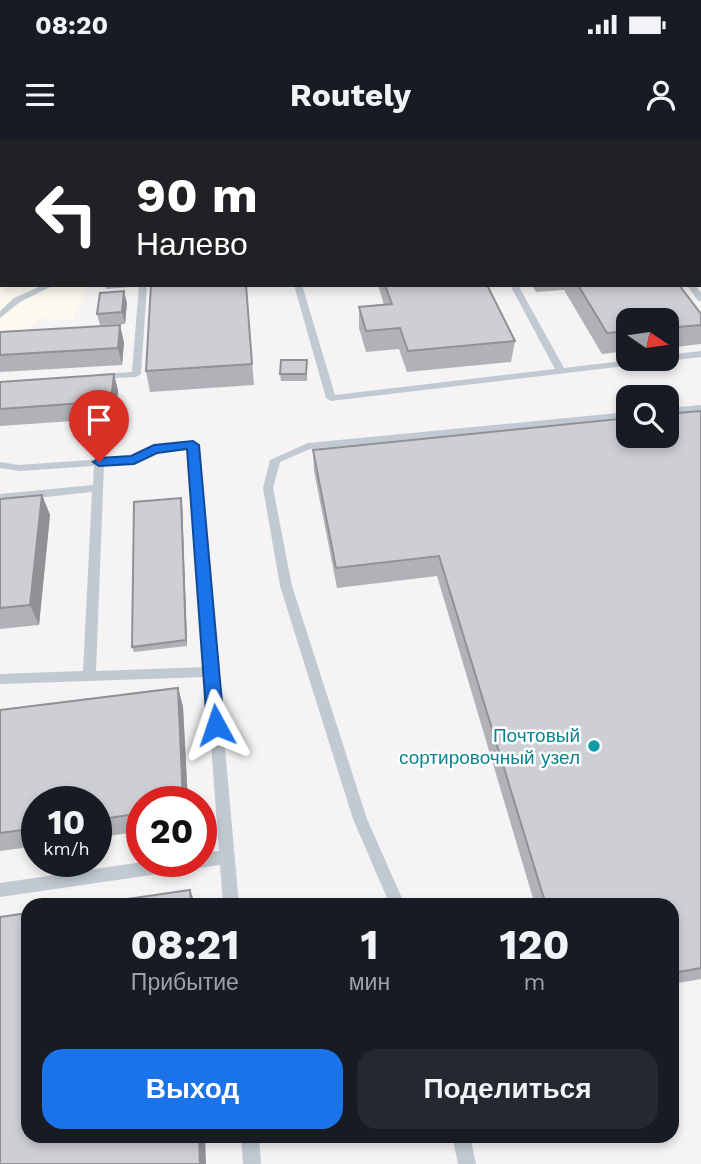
<!DOCTYPE html>
<html lang="ru">
<meta charset="utf-8">
<style>
body{margin:0;font-family:"Work Sans",sans-serif;background:#242831;color:#f1f3f6;height:100vh;display:flex;flex-direction:column;font-size:26px;white-space:nowrap}
*{box-sizing:border-box;margin:0}
p{font-size:23px;color:#9ea1a6}
.icon{flex:none;width:38px;height:38px;fill:none;stroke:currentColor;stroke-width:2;stroke-linecap:round;stroke-linejoin:round}
.map{position:relative;flex:1;overflow:hidden}
.details{position:absolute;left:21px;top:758px;width:658px;height:245px;display:flex;flex-direction:column;background:#171b24;border-radius:21px;box-shadow:0 4px 10px #0003}
.details>*{flex:none}
.hud{position:absolute;left:0px;top:0px;width:702px;height:147px;box-shadow:0 4px 10px #0003;background:#202124;color:#fff;overflow:hidden}
.needle{width:46px;rotate:103deg}
.tools{position:absolute;left:616px;top:168px;display:grid;gap:14px}
.tools a{display:grid;place-items:center;width:63px;height:63px;border-radius:14px;background:#171b24;box-shadow:0 4px 10px #0003;font-size:35px}
.speed{position:absolute;left:21px;top:646px;display:flex;gap:14px;font-size:35px;font-weight:700;text-align:center}
.speed>*{display:grid;place-content:center;width:91px;height:91px;border-radius:50%;background:#171b24;box-shadow:0 4px 10px #0003;line-height:1}
.speed small{font-size:18px;font-weight:400}
.speed .limit{border:10px solid #d22;background:#fff;color:#111}
.pin{position:absolute;display:grid;place-items:center;width:60px;height:60px;color:#fff;margin:-72px -30px;border-radius:50% 50% 50% 0;rotate:-45deg;box-shadow:0 0 7px #0007}
.pin .icon{rotate:45deg}
.me{position:absolute;width:77px;margin:-38px;rotate:355deg;stroke-linejoin:round;filter:drop-shadow(0 0 5px #0008)}
.turn{display:flex;align-items:center;gap:24px;height:147px;padding:0 21px;font-size:32px}
.turn .icon{width:91px;height:91px;stroke-width:2.5}
.turn b{display:block;font-size:49px;line-height:60px}
.eta{display:flex;justify-content:space-evenly;align-items:center;height:119px;text-align:center}
.eta b{font-size:42px;font-weight:700;line-height:49px}
.primary-button{display:flex;gap:14px;margin-top:auto;padding:14px 21px}
.primary-button a{flex:1;height:80px;border-radius:21px;background:#1a73e8;color:#fff;font-size:28px;font-weight:700;line-height:80px;text-align:center}
.primary-button a+a{background:#242831;color:#f1f3f6}
.status{display:flex;justify-content:space-between;align-items:center;height:49px;padding:0 35px;background:#171b24;direction:ltr}
.status svg{height:19px;fill:currentColor}
header{display:flex;justify-content:space-between;align-items:center;height:91px;padding:0 21px;background:#171b24;font-size:32px;font-weight:700}
.map>svg:first-child{display:block}
</style>
<div class="status"><b>08:20</b><svg viewBox="0 0 49 12"><path d="M0 12V9h3v3zM5 12V6h3v6zM10 12V3h3v9zM15 12V0h3v12zM26 1h20v11H26zM47 4h2v5h-2z"/></svg></div>
<header><svg class="icon" aria-label="menu" viewBox="0 0 24 24"><path d="M4 6h16M4 12h16M4 18h16"/></svg>Routely<svg class="icon" aria-label="person" viewBox="0 0 24 24"><circle cx="12" cy="8" r="4"/><path d="M4 21q1-7 8-7t8 7"/></svg></header>
<div class="map">
<svg width="701" height="1024" viewBox="0 0 701 1024">
<rect width="100%" height="100%" fill="#f5f3f3"/>
<path fill="#fdf9ef" d="M0,0L144,2H2V145H89L72,181L40,178L12,203H0Z"/>
<g fill="none" stroke-linecap="round" stroke-linejoin="round">
<g fill="#c1cad2" fill-rule="evenodd">
<path d="M132,0H138L139,2H133Z"/>
<rect x="700" y="75" width="1" height="5"/>
<path d="M43,145H54L20,162L0,178V171L14,158Z"/>
<path d="M139,145H147L141,234L136,237L95,239V235L98,234L132,232Z"/>
<path d="M294,145H302L335,255L555,229L510,145H518L564,228L639,219H667V215L701,211V217L331,261L326,258Z"/>
<path d="M687,145H695L701,153V161H698Z"/>
<path d="M701,265V271L667,274V268Z"/>
<path d="M628,272V278L310,309L280,322L273,348L292,446L367,679L405,765H390L353,679L280,446L263,348L270,320L308,303Z"/>
<path d="M193,302L198,305L239,765H223L220,725L0,757V743L149,721H201V713L219,711L206,537L0,544V534L83,531L92,352L0,362V354L93,345L94,326L19,331L0,328V322L19,325L132,317L154,306ZM188,309L205,527L96,531L104,325L134,323L156,312Z"/>
<path d="M241,996H259L261,1024H243Z"/>
<path d="M452,996H470L476,1024H458Z"/>
</g>
</g>
<g fill="#b0b2b7">
<path d="M0,0L2,2V144H0Z"/>
<path d="M105,145H130L129,147L106,149Z"/>
<path d="M246,145L254,245L150,252L146,231Z"/>
<path d="M378,145H487L515,201L511,222L407,232L399,209L366,212L359,188V167L384,165Z"/>
<path d="M532,145H679L701,174V204L667,208V180H628V211L602,214L564,150L536,152Z"/>
<path d="M127,163L125,184L100,185L97,174Z"/>
<path d="M0,192L124,202L122,225L0,232Z"/>
<path d="M307,220V241H281L280,234Z"/>
<path d="M114,234L118,251L116,278L0,286V242Z"/>
<path d="M701,271V839L672,844V765H535L437,436L337,448L314,331L313,310Z"/>
<path d="M42,355L50,375L39,485L0,489V359Z"/>
<path d="M181,358L182,364L187,506L134,512L132,507Z"/>
<path d="M178,548L183,567L188,662H142V691L96,698V662H37V706L0,711V570Z"/>
</g>
<g fill="#909195">
<path d="M124,151L127,163L125,184L122,172Z"/>
<path d="M120,185L124,202L122,225L118,208Z"/>
<path d="M114,234L118,251L116,278L111,261Z"/>
<path d="M42,355L50,375L39,485L30,465Z"/>
<path d="M181,358L182,364L187,506L186,500Z"/>
<path d="M178,548L183,567L188,662H183Z"/>
<path d="M190,750L196,765H191Z"/>
<path d="M199,996H205L206,1024H200Z"/>
</g>
<g fill="#cdcfd5" stroke="#909195" stroke-width="2">
<path d="M0,0H123V2H2V132L0,133Z"/>
<path d="M151,145H246L252,224L146,231Z"/>
<path d="M385,145H487L515,201L408,211L400,188L366,191L359,167L392,164Z"/>
<path d="M578,145H679L701,174V185L667,188V180H628V191L607,193Z"/>
<path d="M124,151L122,172L97,174L100,153Z"/>
<path d="M120,185L118,208L0,215V192Z"/>
<path d="M281,220H307L306,234H280Z"/>
<path d="M114,234L111,261L0,269V242Z"/>
<path d="M701,271V828L672,833V765H546L439,416L336,428L313,310L628,278V296H667V274Z"/>
<path d="M42,355L30,465L0,468V359Z"/>
<path d="M181,358L186,500L132,507L134,362Z"/>
<path d="M178,548L183,662H142V673L96,680V662H37V688L0,693V570Z"/>
<path d="M190,750L191,765H86Z"/>
<path d="M28,773V996H199L200,1024H0V777Z"/>
</g>
<path fill="#1a73e8" stroke="#114b97" stroke-width="2" d="M193,301L199,305L224,585L222,590H210L207,585L187,309L157,313L134,324L99,326L93,322L99,318L131,316L154,305Z"/>
<circle fill="#0f9aa8" stroke="#fff" stroke-width="2.5" cx="594" cy="606" r="7"/>
<g text-anchor="middle" stroke-width="5" stroke-linejoin="round" paint-order="stroke">
<g font-size="19" fill="#0d838f" stroke="#fff" text-anchor="end">
<text x="580" y="602">Почтовый<tspan x="580" dy="22">сортировочный узел</tspan></text>
</g>
</g>
</svg>
<div class="tools">
<a><svg class="needle" viewBox="-14 -14 28 28"><path d="M0-13l5 13h-10z" fill="#e53935"/><path d="M0 13l5-13h-10z" fill="#9ea1a6"/></svg></a>
<a><svg class="icon" aria-label="search" viewBox="0 0 24 24"><circle cx="10" cy="10" r="6"/><path d="M15 15l6 6"/></svg></a>
</div>
<div class="speed"><div>10<small>km/h</small></div><div class="limit">20</div></div>
<div class="pin" style="left:99px;top:322px;background:#d93025"><svg class="icon" aria-label="arrive" viewBox="0 0 24 24"><path d="M6 21V4h12l-3 4 3 4H6"/></svg></div>
<svg class="me" style="left:216px;top:585px" viewBox="-20 -20 40 40"><path d="M0-17L14 15 0 8-14 15z" fill="#1a73e8" stroke="#fff" stroke-width="4"/></svg>
<div class="hud">
<div class="turn"><svg class="icon" aria-label="left" viewBox="0 0 24 24"><path d="M17 20v-9H6M10 6l-5 5 5 5"/></svg><div><b>90 m</b>Налево</div></div>
</div>
<section class="details">
<div class="eta">
<div><b>08:21</b><p>Прибытие</p></div>
<div><b>1</b><p>мин</p></div>
<div><b>120</b><p>m</p></div>
</div>
<div class="primary-button"><a>Выход</a><a>Поделиться</a></div>
</section>
</div>
